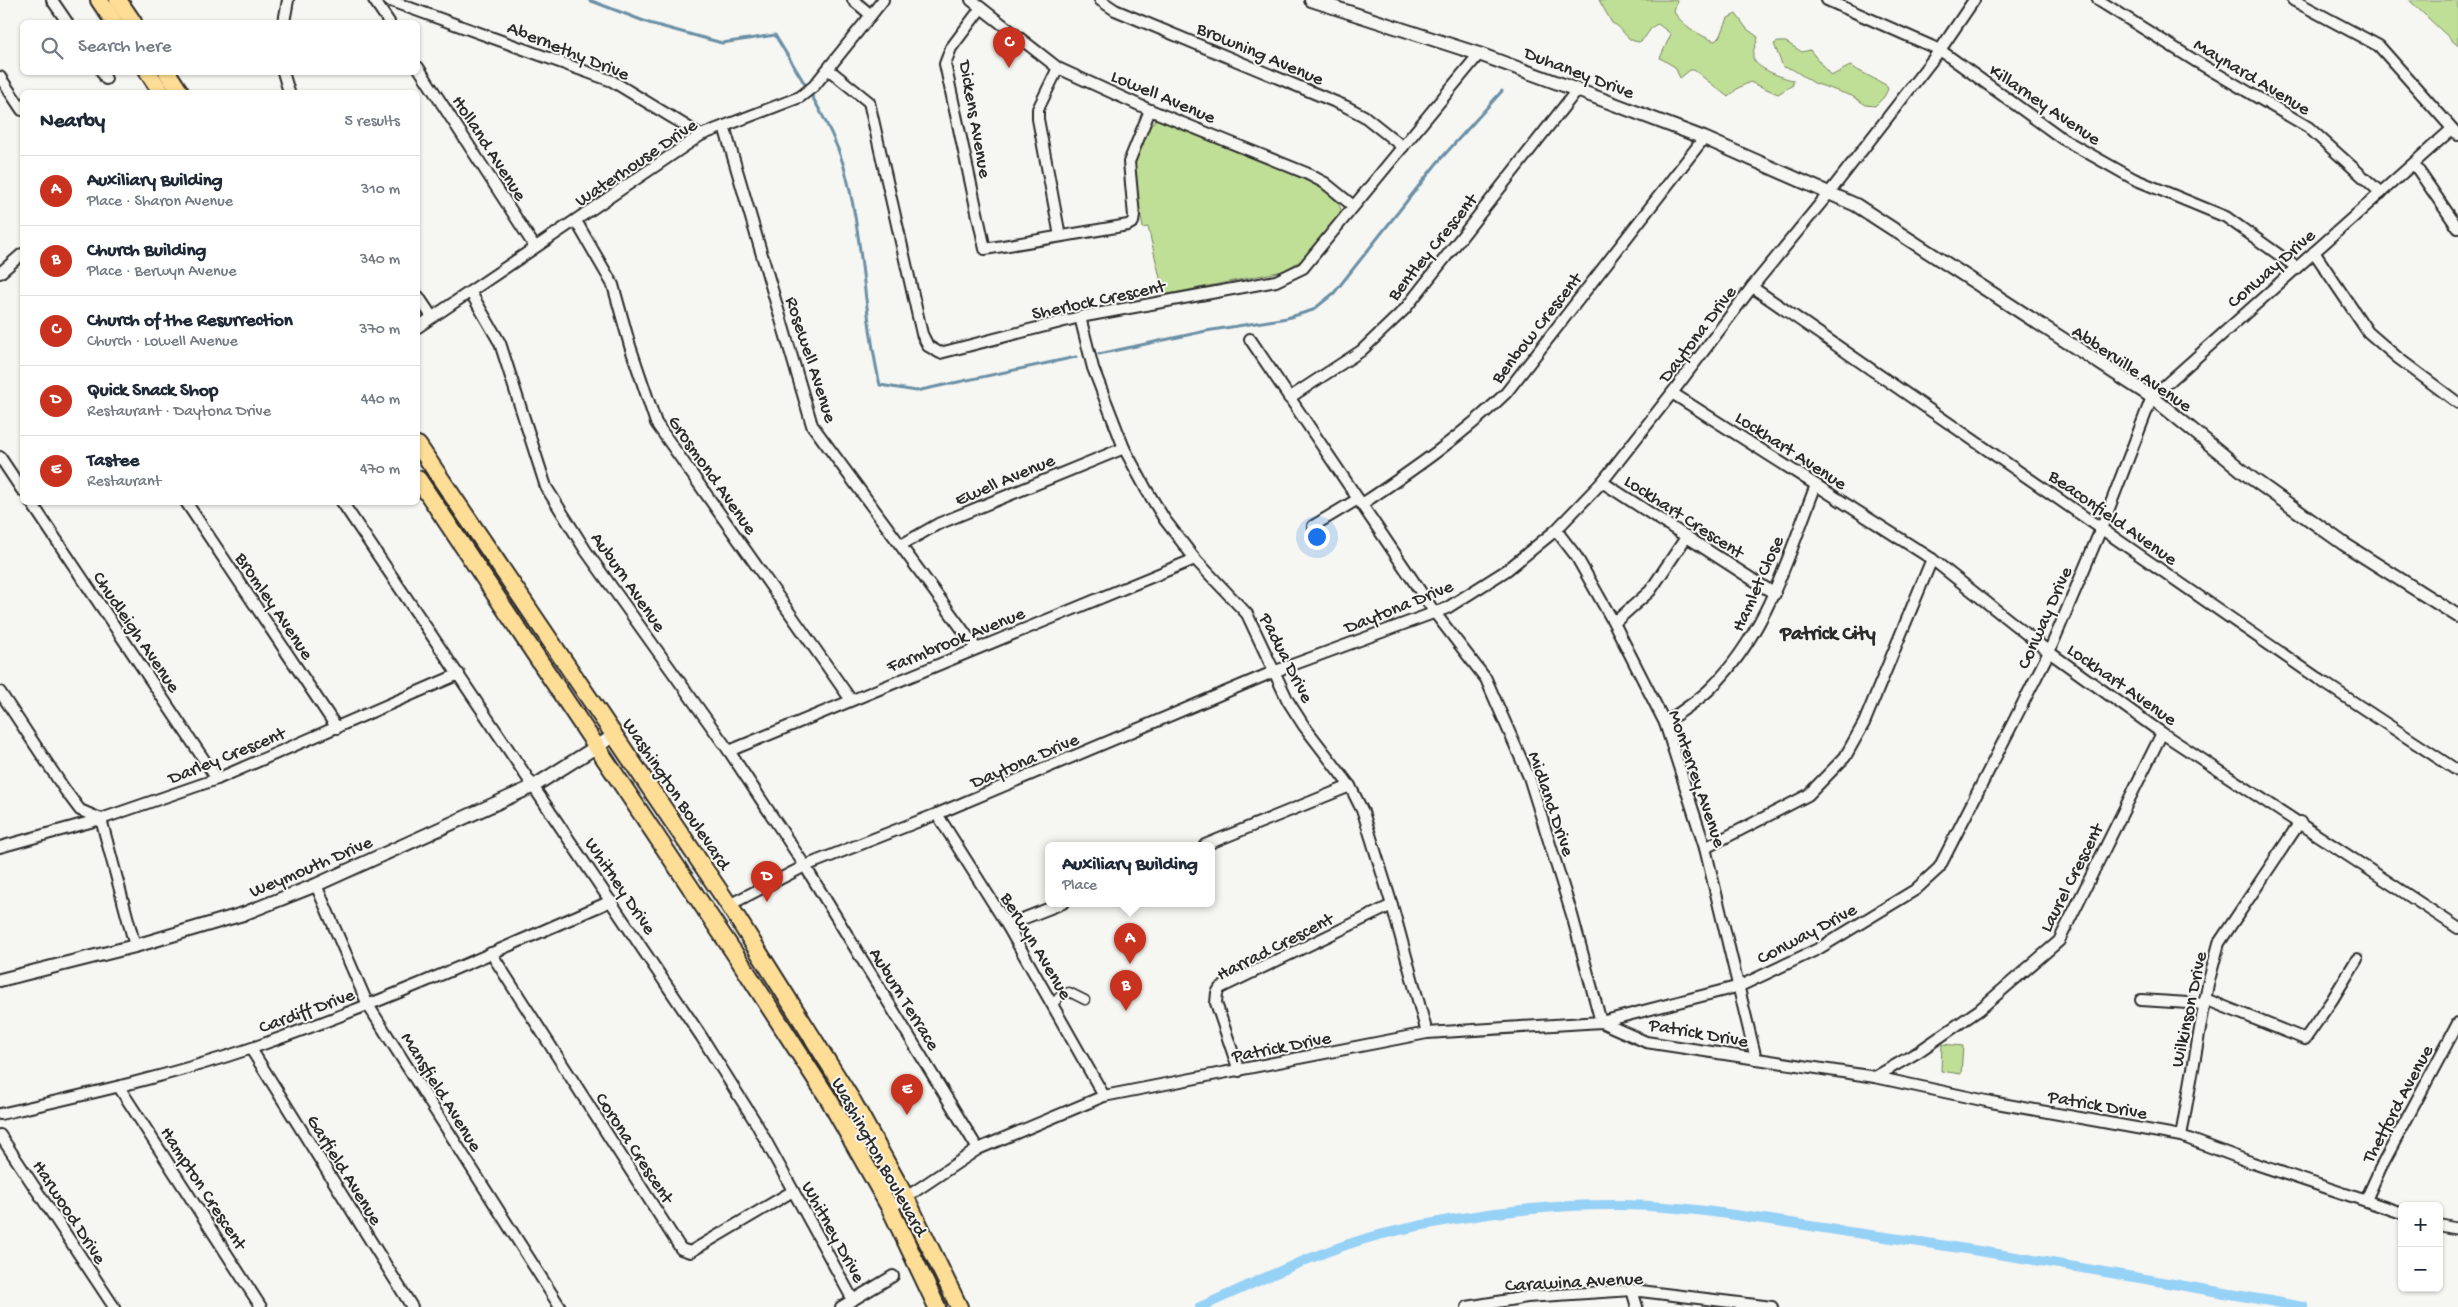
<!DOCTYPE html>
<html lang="en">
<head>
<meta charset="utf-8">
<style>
	:root { --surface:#fff; --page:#f2f2f3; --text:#1f2937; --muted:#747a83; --line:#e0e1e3; --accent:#c8321e }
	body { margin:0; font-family:"Gochi Hand",sans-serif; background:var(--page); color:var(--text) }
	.controls { position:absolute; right:15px; bottom:15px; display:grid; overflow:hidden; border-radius:8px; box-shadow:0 1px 4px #0004 }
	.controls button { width:45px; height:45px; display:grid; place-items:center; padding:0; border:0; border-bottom:1px solid var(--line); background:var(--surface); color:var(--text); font:25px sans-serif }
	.you { position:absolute; left:1316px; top:536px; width:18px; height:18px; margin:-12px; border:4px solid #fff; border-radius:50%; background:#1a73e8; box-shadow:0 0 0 8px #1a73e833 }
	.badge { display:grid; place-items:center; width:32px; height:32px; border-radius:50%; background:var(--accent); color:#fff; font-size:16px; font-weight:700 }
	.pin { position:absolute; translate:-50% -41px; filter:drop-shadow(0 1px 2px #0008) }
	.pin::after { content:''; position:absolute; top:26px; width:18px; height:15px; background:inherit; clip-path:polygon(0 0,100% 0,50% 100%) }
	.popup { position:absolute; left:1045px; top:842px; width:170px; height:65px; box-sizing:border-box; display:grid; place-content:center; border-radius:8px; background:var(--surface); filter:drop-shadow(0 1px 4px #0005); font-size:16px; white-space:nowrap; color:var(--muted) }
	.popup b { font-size:19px; color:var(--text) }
	.popup::after { content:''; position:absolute; left:50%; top:100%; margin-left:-10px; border:10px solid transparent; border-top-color:var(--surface) }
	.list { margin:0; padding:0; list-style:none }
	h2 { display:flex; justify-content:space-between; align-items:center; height:65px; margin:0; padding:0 20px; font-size:21px }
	h2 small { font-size:16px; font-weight:400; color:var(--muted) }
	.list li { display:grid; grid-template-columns:32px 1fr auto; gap:15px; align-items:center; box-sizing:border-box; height:70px; padding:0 20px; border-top:1px solid var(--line) }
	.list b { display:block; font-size:19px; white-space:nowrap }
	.list p { margin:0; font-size:16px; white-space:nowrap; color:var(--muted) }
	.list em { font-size:16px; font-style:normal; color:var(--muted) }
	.icon { flex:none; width:28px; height:28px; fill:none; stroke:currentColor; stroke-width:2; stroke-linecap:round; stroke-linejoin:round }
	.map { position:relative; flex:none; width:2458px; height:1307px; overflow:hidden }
	.search { position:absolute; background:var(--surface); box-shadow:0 1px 4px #0004; left:20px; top:20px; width:400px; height:55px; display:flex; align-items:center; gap:12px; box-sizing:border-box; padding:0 18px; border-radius:8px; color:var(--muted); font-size:19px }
	.panel { position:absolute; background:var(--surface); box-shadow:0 1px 4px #0004; left:20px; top:90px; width:400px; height:415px; border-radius:8px }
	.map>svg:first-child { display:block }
</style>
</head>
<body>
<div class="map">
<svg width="2458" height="1307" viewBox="0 0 2458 1307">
	<rect width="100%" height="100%" fill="#f6f6f2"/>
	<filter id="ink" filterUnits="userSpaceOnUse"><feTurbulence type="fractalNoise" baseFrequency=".02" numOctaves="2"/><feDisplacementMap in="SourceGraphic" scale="10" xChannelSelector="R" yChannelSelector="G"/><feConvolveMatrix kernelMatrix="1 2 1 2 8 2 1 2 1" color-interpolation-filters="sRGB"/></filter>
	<g filter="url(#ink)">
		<g fill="#bfde96" stroke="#758460">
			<path d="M1599,0h78l-3,12c8,13 26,24 41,29l6,-6 7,-17 8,-4 11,15 11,8c-1,7 -6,13 -5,20 1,11 30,21 40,23v5l-15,9 -28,-12 -12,6 -10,9 -34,-27h-4l-10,8 -5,-11 -15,-9 11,-24 -13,-10c-10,3 -10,14 -19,18 -15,-1 -15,-15 -27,-19z"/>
			<polygon points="2409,0 2458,0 2458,46"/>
			<polygon points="1778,42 1786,42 1802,52 1810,50 1831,76 1850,66 1886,85 1888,89 1884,97 1875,106 1866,105 1852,96 1814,83 1792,69 1783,67 1774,44"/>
			<path d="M1157,119l12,2 154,67 16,16 2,6 -3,8 -36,42 -19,11 -119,24 -16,-68 -5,1 -10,-54c0,-16 11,-45 24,-55z"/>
			<polygon points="1942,1044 1963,1046 1961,1074 1941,1071"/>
		</g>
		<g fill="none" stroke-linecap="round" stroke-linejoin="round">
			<g stroke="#6b8fa5" stroke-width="3">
				<path d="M589,0l60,23 73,20 53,-8c25,42 61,94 72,143 17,68 17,139 33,207l36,6 160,-34"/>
				<polyline points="1099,354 1206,331 1287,318 1313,310 1334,293 1437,163 1502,91"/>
			</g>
			<path stroke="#96d1f6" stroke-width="10" d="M1200,1307c58,-25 117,-56 179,-72 91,-23 203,-36 298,-27 60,6 120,16 179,25 150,20 299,48 448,74"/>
			<g stroke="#2b2b2b" stroke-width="11">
				<polyline id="pedestrian" points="1053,1004 1062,994 1069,992 1085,1000"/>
			</g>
			<g stroke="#2b2b2b" stroke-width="14">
				<g id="minor">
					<polyline points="52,0 67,22"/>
					<polyline points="374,0 389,22"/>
					<polyline points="388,0 612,81 701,135"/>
					<polyline points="853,0 871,15"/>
					<polyline points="971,0 1058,68 1150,110 1306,173 1325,183 1352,205"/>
					<polyline points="1100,0 1115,10 1345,106 1364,116 1403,147"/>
					<polyline points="1827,0 1940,50 2063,139 2134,179 2226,217 2296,267"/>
					<polyline points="2098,0 2197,62 2308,127 2381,193"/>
					<polyline points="2293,0 2379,46 2458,135"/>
					<polyline points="981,8 951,48 945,64 985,249 1128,225 1133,222 1134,216 1129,162 1150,110"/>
					<polyline points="284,22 288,0"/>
					<polyline points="418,67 535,247"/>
					<polyline points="1058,68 1038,109 1038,119 1060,236"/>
					<polyline points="828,69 869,102 922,334 928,346 940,353 1080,317 1276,281 1303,268 1479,54"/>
					<polyline points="102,72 106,79"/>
					<polyline points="283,72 289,92"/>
					<polyline points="0,77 22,110"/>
					<polyline points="724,126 812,425 976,648"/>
					<polyline points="2414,164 2458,228"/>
					<polyline points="576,221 613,285 630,346 656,423 851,700"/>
					<polyline points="2314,252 2368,332 2398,358 2458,403"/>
					<polyline points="0,273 22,254"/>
					<polyline points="1752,287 2323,682 2458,771"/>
					<polyline points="471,293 500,343 546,487 586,551 729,751 805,866 978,1149"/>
					<polyline points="418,296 432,317"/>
					<polyline points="1080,317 1093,368 1124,448 1146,489 1165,520 1195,559 1247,614 1288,701 1304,726 1350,786 1363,812 1392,905 1427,1033"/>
					<polyline points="418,327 701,135 800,97 814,86 883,0"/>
					<polyline points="1250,339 1435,613 1486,679 1529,777 1572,915 1601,1022"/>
					<polyline points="1672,393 1932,559 2049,652 2162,733 2458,928"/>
					<polyline points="1289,398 1361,351 1405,309 1577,90"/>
					<polyline points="0,457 22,490"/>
					<polyline points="1602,482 1775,594"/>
					<polyline points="31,502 217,779"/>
					<polyline points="186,502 337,728"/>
					<polyline points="342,502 701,1036 756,1123 853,1300"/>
					<path d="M1362,504c51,-34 100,-68 144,-111l198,-255"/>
					<polyline points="1313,526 1358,499"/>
					<polyline points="1556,530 1576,556 1614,623 1665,723 1705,848 1756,1059"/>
					<polyline points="901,545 938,524 1124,448"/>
					<polyline points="1614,623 1650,591 1687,536"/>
					<polyline points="0,692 65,790 80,810 101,819 135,946"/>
					<path d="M1665,723c15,-11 33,-22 46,-35 56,-55 77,-132 105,-203"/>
					<polyline points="729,751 1195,559"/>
					<polyline points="937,814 1007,925 1104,1096"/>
					<polyline points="1205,845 1350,786"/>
					<polyline points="0,847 101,819 217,779 459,674"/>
					<polyline points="1705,848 1808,795 1845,757 1864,723 1932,559"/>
					<polyline points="316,885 368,1005 560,1307"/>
					<polyline points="729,905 805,866 937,814 1273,672 1447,608 1507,570 1556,530 1602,482 1672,393 1752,287 1829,193 1940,50 1974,0"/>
					<polyline points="1007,925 1063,903"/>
					<polyline points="491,953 681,1249 690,1252 793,1191"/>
					<polyline points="2205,999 2305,1039 2332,1000 2357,959"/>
					<polyline points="2141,1000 2204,1004"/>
					<polyline points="1601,1022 1740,986 1818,949 1915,890 1939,868 2049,652 2101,529 2152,397 2452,129"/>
					<polyline points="251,1049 412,1307"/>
					<polyline points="1239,1071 1216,1003 1217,993 1220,988 1392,905"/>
					<polyline points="1875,1077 1918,1052 1979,1010 2059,941 2162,733"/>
					<polyline points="119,1087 261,1307"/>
					<path d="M0,1114c84,-19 170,-38 252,-66 122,-42 241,-95 359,-147"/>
					<polyline points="0,1135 114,1307"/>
					<polyline points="2181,1136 2208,984 2219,943 2300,822"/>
					<polyline points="2366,1200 2380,1169 2458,1023"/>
					<polyline points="890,1208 978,1149 1104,1096 1427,1033 1601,1022 1646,1042 1875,1077 1991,1102 2181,1136 2253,1163 2402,1213"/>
					<polyline points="2439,1225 2458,1229"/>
					<polyline points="1632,1290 1637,1307"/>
					<polyline points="841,1307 893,1276"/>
					<polyline points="1467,1307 1527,1297 1632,1290 1772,1307"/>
				</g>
			</g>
			<g stroke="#2b2b2b" stroke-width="16">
				<g id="tertiary">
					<polyline points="1311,0 1479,54 1577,90 1704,138 1856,205 2152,397 2250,477 2344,544 2458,616"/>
					<polyline points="0,980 135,946 243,914 316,885 534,786 615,735"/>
				</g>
			</g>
			<g stroke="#2b2b2b" stroke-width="20">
				<g id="trunk">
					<polyline points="99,0 114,22"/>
					<polyline points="118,0 133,22"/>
					<polyline points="148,72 161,92"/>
					<polyline points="167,72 180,92"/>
					<polyline points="418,445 729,905 853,1102 906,1198 959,1307"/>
					<polyline points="418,479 739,960 828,1098 890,1208 937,1307"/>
				</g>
			</g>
			<use href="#pedestrian" stroke="#f6f6f2" stroke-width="8"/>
			<use href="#minor" stroke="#f6f6f2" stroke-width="10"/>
			<use href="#tertiary" stroke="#f6f6f2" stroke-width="12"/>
			<use href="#trunk" stroke="#fedd96" stroke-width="16"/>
		</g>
	</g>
	<g text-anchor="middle" stroke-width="4" stroke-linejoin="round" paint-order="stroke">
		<g font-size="19" fill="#2b2b2b" stroke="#f6f6f2">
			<text transform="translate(569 49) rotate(22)" y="7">Abernethy Drive</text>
			<text transform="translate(1261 52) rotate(23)" y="7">Browning Avenue</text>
			<text transform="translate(1580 71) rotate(21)" y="7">Duhaney Drive</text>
			<text transform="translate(2253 75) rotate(31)" y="7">Maynard Avenue</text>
			<text transform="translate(1164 95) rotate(23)" y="7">Lowell Avenue</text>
			<text transform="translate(2046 103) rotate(34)" y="7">Killarney Avenue</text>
			<text transform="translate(977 119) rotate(80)" y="7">Dickens Avenue</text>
			<text transform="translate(491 147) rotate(57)" y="7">Holland Avenue</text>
			<text transform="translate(635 161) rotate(-34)" y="7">Waterhouse Drive</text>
			<text transform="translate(1431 246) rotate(-51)" y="7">Bentley Crescent</text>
			<text transform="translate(2270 267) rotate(-41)" y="7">Conway Drive</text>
			<text transform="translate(1098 298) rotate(-12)" y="7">Sherlock Crescent</text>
			<text transform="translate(1535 327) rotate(-52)" y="7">Benbow Crescent</text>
			<text transform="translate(1696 333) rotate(-53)" y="7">Daytona Drive</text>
			<text transform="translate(813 359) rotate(72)" y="7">Rosewell Avenue</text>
			<text transform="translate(2133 367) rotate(34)" y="7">Abberville Avenue</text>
			<text transform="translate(1792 449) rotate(33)" y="7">Lockhart Avenue</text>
			<text transform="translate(714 474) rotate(55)" y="7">Grosmond Avenue</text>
			<text transform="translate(1004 478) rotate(-23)" y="7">Ewell Avenue</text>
			<text transform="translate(1685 515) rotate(33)" y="7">Lockhart Crescent</text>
			<text transform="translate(2114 516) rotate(35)" y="7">Beaconfield Avenue</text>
			<text transform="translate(630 581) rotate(55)" y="7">Auburn Avenue</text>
			<text transform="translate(1756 583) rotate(-66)" y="7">Hamlet Close</text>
			<text transform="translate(276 605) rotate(56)" y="7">Bromley Avenue</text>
			<text transform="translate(1398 605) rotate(-22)" y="7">Daytona Drive</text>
			<text transform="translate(2043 617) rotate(-66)" y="7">Conway Drive</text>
			<text transform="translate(138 631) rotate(56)" y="7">Chudleigh Avenue</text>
			<text transform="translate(955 638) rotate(-22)" y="7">Farmbrook Avenue</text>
			<text transform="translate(1288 657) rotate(63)" y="7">Padua Drive</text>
			<text transform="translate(2123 683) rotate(35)" y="7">Lockhart Avenue</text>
			<text transform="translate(226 754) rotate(-22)" y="7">Darley Crescent</text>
			<text transform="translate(1024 759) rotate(-23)" y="7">Daytona Drive</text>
			<text transform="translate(1699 778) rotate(71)" y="7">Monterrey Avenue</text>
			<text transform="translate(678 793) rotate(56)" y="7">Washington Boulevard</text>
			<text transform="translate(1553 803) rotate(71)" y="7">Midland Drive</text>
			<text transform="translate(310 865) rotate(-23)" y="7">Weymouth Drive</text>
			<text transform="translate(2070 877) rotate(-63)" y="7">Laurel Crescent</text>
			<text transform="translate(622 885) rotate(56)" y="7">Whitney Drive</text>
			<text transform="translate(1806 932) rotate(-28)" y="7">Conway Drive</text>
			<text transform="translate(1038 945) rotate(59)" y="7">Berwyn Avenue</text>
			<text transform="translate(1274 945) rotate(-27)" y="7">Harrad Crescent</text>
			<text transform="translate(906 998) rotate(58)" y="7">Auburn Terrace</text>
			<text transform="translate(306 1009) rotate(-20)" y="7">Cardiff Drive</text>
			<text transform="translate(2187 1009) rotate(-78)" y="7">Wilkinson Drive</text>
			<text transform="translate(1699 1031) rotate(10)" y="7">Patrick Drive</text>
			<text transform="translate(1281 1045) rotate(-11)" y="7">Patrick Drive</text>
			<text transform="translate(443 1091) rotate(58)" y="7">Mansfield Avenue</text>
			<text transform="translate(2098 1103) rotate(10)" y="7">Patrick Drive</text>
			<text transform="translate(2396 1103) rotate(-62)" y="7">Thetford Avenue</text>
			<text transform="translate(636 1147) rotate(57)" y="7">Corona Crescent</text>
			<text transform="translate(881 1156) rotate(61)" y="7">Washington Boulevard</text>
			<text transform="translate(346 1169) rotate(58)" y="7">Garfield Avenue</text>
			<text transform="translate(205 1187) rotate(57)" y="7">Hampton Crescent</text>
			<text transform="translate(71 1211) rotate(57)" y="7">Harwood Drive</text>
			<text transform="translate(835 1231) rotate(61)" y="7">Whitney Drive</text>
			<text transform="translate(1574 1280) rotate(-3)" y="7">Carawina Avenue</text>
		</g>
		<g font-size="20" font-weight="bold" fill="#2b2b2b" stroke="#f6f6f2">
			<text x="1828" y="639">Patrick City</text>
		</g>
	</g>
</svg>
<div class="controls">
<button>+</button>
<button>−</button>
</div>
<div class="you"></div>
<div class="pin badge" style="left:1130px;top:964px">A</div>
<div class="popup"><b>Auxiliary Building</b>Place</div>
<div class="pin badge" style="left:1126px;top:1011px">B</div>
<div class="pin badge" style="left:1009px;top:68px">C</div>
<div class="pin badge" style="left:767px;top:902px">D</div>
<div class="pin badge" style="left:907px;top:1115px">E</div>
<div class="search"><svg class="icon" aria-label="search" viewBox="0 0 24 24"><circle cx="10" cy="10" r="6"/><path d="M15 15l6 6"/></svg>Search here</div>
<section class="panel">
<h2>Nearby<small>5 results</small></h2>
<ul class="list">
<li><span class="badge">A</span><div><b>Auxiliary Building</b><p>Place · Sharon Avenue</p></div><em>310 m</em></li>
<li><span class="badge">B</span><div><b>Church Building</b><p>Place · Berwyn Avenue</p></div><em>340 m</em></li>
<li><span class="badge">C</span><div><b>Church of the Resurrection</b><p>Church · Lowell Avenue</p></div><em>370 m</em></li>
<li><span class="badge">D</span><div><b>Quick Snack Shop</b><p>Restaurant · Daytona Drive</p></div><em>440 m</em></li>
<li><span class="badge">E</span><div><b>Tastee</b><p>Restaurant</p></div><em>470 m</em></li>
</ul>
</section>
</div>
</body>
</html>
